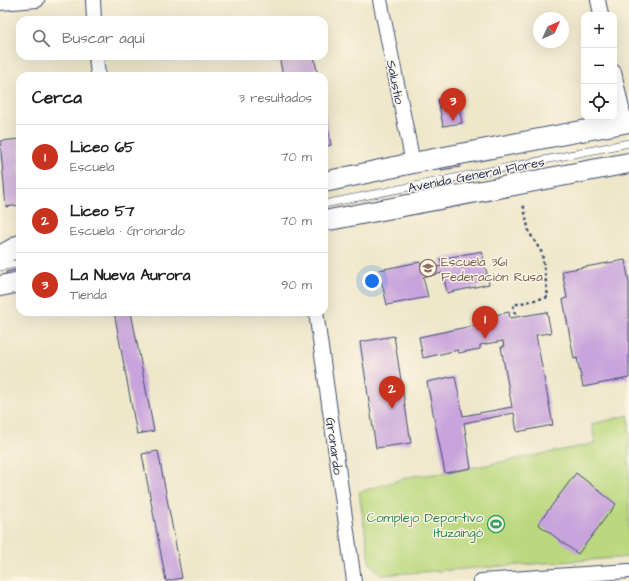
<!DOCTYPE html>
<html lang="es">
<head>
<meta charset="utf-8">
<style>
	:root { --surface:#fff; --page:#f6f6f6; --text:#222; --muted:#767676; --line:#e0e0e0; --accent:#c8321e }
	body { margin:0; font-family:"Architects Daughter",sans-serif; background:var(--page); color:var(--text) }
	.controls { position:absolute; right:12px; top:12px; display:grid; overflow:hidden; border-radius:8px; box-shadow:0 4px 16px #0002 }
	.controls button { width:36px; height:36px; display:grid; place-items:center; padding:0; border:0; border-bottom:1px solid var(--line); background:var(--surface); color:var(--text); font:20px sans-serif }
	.compass { position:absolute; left:533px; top:12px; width:36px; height:36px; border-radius:50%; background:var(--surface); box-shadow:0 4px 16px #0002; rotate:45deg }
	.you { position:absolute; left:372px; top:281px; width:14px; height:14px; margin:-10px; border:3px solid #fff; border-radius:50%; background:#1a73e8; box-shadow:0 0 0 6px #1a73e833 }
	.badge { display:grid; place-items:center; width:26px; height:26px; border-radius:50%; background:var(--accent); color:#fff; font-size:13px; font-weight:700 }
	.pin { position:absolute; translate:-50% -33px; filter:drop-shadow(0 1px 2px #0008) }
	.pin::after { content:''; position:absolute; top:21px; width:14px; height:12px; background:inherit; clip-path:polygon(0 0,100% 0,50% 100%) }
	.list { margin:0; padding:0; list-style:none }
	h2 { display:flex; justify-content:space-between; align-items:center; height:52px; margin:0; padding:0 16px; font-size:17px }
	h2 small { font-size:13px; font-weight:400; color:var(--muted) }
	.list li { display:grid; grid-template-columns:26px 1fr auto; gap:12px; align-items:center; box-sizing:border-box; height:64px; padding:0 16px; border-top:1px solid var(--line) }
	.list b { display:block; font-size:15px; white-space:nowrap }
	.list p { margin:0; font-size:13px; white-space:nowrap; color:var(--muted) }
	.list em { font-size:13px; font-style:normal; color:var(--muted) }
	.icon { flex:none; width:22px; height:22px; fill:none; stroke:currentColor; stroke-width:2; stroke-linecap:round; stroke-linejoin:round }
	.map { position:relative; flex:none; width:629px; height:581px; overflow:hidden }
	.search { position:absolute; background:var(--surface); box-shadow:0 4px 16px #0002; left:16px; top:16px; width:312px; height:44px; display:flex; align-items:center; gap:10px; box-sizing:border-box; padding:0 14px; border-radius:12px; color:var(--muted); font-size:15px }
	.panel { position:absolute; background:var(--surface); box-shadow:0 4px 16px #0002; left:16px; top:72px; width:312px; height:244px; border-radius:12px }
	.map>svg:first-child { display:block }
</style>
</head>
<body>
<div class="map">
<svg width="629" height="581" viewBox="0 0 629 581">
	<rect width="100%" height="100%" fill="#fcf5e5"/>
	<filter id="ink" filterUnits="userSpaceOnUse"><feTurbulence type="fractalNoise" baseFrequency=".025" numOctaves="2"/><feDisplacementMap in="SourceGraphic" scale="8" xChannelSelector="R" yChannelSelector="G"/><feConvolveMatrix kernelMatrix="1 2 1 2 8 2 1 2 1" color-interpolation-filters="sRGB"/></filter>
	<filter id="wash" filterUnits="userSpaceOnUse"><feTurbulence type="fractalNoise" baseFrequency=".012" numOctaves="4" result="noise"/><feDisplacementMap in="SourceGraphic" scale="16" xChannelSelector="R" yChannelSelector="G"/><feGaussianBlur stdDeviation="0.9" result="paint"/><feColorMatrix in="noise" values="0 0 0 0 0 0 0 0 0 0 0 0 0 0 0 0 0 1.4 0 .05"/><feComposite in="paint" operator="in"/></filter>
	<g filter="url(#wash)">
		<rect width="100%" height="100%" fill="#eee7ca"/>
		<polygon fill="#bbd87e" stroke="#6b846e" points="629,415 629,557 381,575 370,563 359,492 413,476 445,473 568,449 595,443 592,424"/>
		<g id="blocks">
			<g fill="#c9a4dc">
				<polygon points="279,56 314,56 318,76 283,76"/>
				<polygon points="457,96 462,123 443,126 438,99"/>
				<polygon points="325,114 331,145 324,147 324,115"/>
				<polygon points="20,139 20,205 6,207 0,141"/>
				<polygon points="459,162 460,167 441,170 440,166"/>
				<polygon points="482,251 489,284 447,293 443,273 423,277 428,297 387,305 379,270 420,262 422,270 442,266 440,259"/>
				<polygon points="625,260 629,282 629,378 583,387 577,358 574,359 563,299 567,298 562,271"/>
				<polygon points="20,269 20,273 7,275 6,272"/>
				<polygon points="114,312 131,312 154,431 137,434"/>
				<polygon points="509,312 510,318 547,312 551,333 536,335 553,425 517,432 514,413 464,423 471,468 445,473 427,382 455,376 463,416 512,407 501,347 504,347 503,341 480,345 480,349 458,353 458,350 423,358 419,337 496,321 495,315"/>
				<polygon points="394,336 411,443 376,448 360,342"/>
				<polygon points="158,451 182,578 167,581 166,581 142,454"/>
				<polygon points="576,473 616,504 578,554 538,524"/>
			</g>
		</g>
	</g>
	<g filter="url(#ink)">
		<use href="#blocks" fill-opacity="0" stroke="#3b4b6e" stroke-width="1"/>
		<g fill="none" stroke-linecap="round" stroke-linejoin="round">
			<g stroke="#3b4b6e" stroke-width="8">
				<g id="lane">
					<polyline points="324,204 629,143"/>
					<polyline points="0,267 20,263"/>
				</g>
			</g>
			<g stroke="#3b4b6e" stroke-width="16">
				<g id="street">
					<polyline points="93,0 94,20"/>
					<polyline points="380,0 413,163"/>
					<polyline points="598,0 601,15"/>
					<polyline points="0,3 37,0"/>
					<polyline points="96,56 98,76"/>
					<polyline points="614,72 625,123"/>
					<polyline points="316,312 354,581"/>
					<polyline points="481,581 629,571"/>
				</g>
			</g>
			<g stroke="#3b4b6e" stroke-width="22">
				<g id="secondary">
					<polyline points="324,182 413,163 629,122"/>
					<polyline points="324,221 629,163"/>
					<polyline points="0,256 20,245"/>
					<polyline points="0,286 20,282"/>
				</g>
			</g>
			<polyline stroke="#3b4b6e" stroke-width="2.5" stroke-dasharray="3 3" stroke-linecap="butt" points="515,314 513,305 548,297 542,253 529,232 523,203"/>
			<use href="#lane" stroke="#fff" stroke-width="7"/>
			<use href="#street" stroke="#fff" stroke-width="14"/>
			<use href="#secondary" stroke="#fff" stroke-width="20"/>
		</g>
	</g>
	<defs>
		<g id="school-ring" transform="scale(0.9)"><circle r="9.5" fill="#fcf5e5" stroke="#8d6e63" stroke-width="1.5"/><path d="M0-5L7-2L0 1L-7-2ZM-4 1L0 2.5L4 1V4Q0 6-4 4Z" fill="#8d6e63"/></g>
		<g id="stadium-ring" transform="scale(0.9)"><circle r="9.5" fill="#fcf5e5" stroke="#2e9e5b" stroke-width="1.5"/><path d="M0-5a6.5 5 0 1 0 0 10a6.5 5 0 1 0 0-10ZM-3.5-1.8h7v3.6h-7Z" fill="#2e9e5b"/></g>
	</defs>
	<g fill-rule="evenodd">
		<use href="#school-ring" x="428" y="268"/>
		<use href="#stadium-ring" x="496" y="524"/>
	</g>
	<g text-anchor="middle" stroke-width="3" stroke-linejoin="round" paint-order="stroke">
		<g font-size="13" fill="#1b2f5e" stroke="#fcf5e5">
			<text transform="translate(396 82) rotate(78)" y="5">Salustio</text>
			<text transform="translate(476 174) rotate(-11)" y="5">Avenida General Flores</text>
			<text transform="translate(335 446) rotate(82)" y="5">Gronardo</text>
		</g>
		<g font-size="13" fill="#785e54" stroke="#fcf5e5" text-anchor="start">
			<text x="441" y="266">Escuela 361<tspan x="441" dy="15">Federación Rusa</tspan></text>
		</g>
		<g font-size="13" fill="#27864d" stroke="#fcf5e5" text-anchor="end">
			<text x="483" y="522">Complejo Deportivo<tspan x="483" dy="15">Ituzaingó</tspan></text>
		</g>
	</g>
</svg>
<div class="controls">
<button>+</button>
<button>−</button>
<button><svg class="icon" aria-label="locate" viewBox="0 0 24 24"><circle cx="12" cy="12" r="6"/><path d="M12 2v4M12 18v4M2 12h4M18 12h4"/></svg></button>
</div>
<svg class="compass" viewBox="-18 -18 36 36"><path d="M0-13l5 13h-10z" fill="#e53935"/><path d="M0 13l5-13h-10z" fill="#767676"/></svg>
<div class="you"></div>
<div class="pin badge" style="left:485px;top:339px">1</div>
<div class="pin badge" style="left:392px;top:409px">2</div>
<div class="pin badge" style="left:453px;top:121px">3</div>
<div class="search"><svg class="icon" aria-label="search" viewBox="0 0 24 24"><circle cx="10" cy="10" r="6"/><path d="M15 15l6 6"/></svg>Buscar aquí</div>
<section class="panel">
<h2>Cerca<small>3 resultados</small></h2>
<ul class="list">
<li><span class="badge">1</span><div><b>Liceo 65</b><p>Escuela</p></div><em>70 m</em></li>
<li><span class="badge">2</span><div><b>Liceo 57</b><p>Escuela · Gronardo</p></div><em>70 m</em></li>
<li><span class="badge">3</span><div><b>La Nueva Aurora</b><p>Tienda</p></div><em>90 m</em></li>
</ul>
</section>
</div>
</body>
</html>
